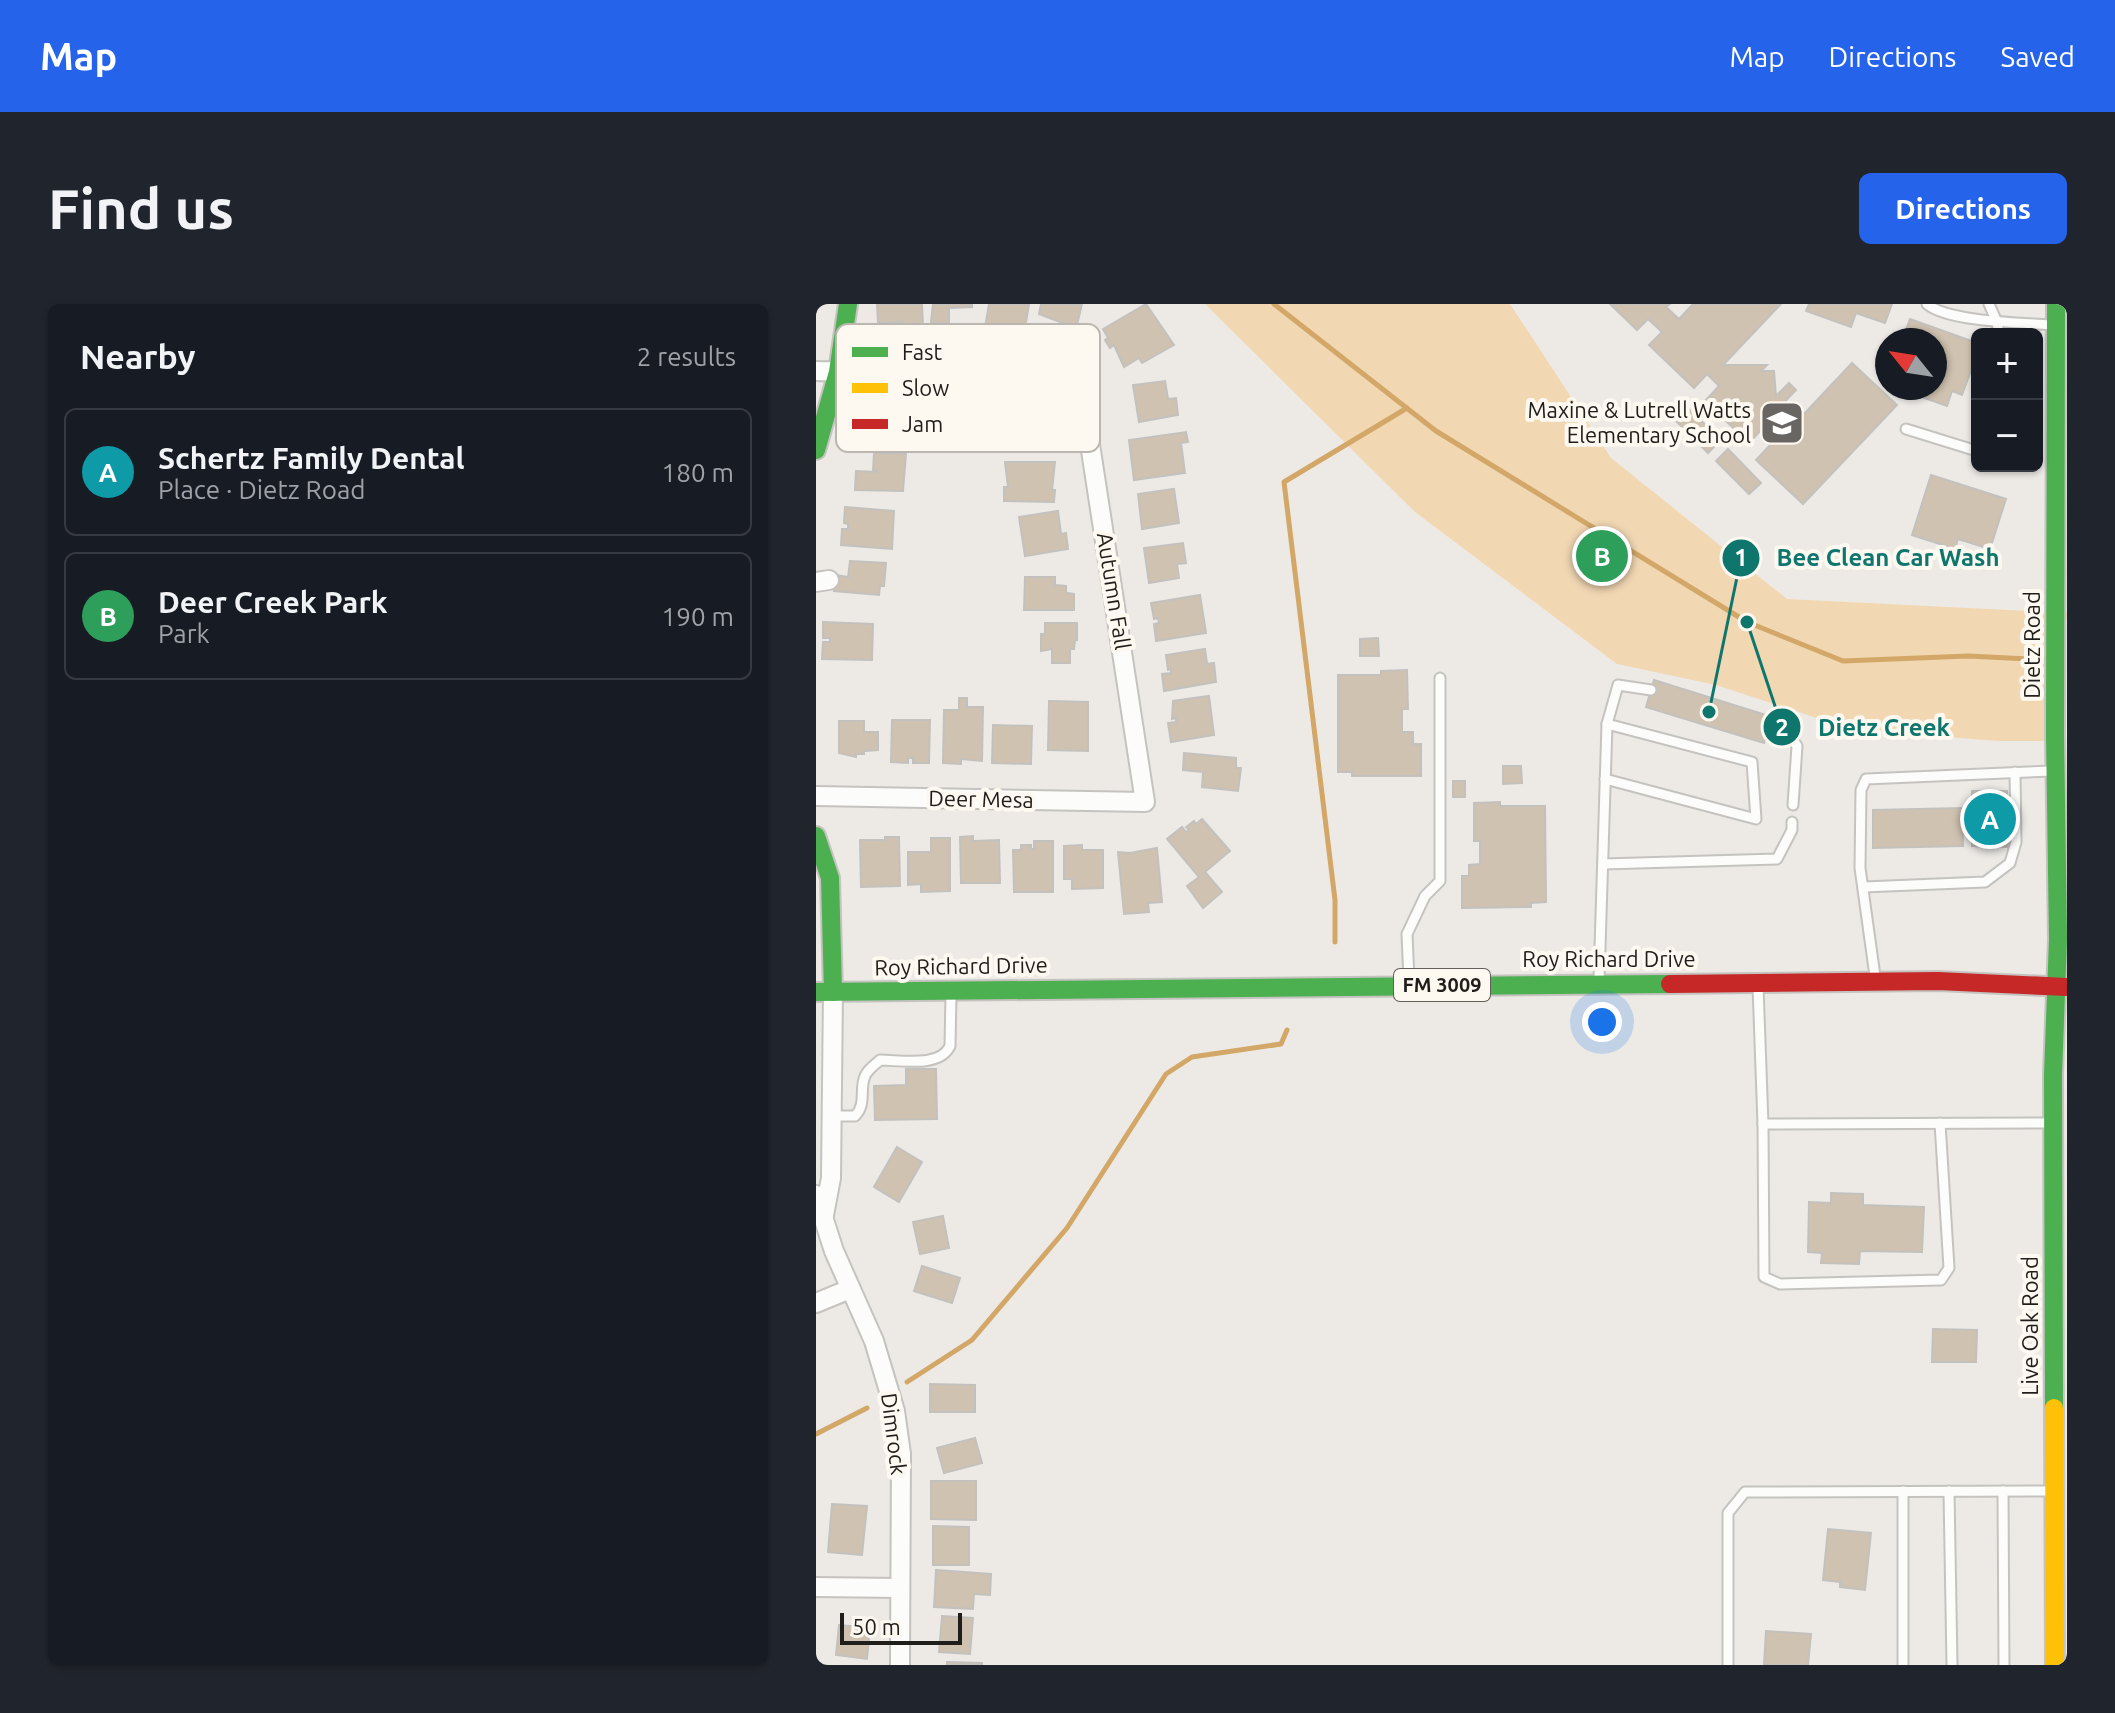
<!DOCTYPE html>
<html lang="en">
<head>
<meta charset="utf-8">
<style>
	:root { --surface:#171b24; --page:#20242c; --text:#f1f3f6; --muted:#9ea1a6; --line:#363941; --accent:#2563eb }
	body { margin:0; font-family:Ubuntu,sans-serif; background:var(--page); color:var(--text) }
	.controls { position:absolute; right:24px; top:24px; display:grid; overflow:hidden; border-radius:12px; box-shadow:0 2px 6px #0004 }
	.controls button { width:72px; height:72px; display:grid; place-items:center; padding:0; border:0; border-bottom:2px solid var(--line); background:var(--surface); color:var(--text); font:40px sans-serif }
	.compass { position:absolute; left:1059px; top:24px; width:72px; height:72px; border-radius:50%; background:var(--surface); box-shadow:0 2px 6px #0004; rotate:300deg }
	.scale { position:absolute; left:24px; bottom:20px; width:122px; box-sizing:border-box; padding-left:8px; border:4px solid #201e1b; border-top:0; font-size:22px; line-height:28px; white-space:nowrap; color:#201e1b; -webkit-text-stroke:6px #fdf8f0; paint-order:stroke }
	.you { position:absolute; left:786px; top:718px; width:28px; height:28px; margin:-20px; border:6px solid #fff; border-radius:50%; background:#1a73e8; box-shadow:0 0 0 12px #1a73e833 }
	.badge { display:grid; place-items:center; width:52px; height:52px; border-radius:50%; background:var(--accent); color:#fff; font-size:26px; font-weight:700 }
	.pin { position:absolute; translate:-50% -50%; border:4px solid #fff; box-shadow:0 2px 8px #0006 }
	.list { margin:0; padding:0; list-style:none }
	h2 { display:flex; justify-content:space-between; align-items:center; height:104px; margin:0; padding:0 32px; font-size:34px }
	h2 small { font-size:26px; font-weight:400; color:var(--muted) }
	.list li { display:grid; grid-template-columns:52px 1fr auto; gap:24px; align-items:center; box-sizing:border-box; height:128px; margin:0 16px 16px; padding:0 16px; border:2px solid var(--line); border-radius:12px }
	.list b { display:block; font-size:30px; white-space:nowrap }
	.list p { margin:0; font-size:26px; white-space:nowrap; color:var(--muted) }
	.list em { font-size:26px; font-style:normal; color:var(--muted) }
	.map { position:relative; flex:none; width:1251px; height:1361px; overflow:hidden; border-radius:12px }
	header { display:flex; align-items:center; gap:48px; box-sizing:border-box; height:112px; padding:0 40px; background:var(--accent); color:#fff }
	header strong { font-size:38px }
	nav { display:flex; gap:44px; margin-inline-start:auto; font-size:28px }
	.intro { display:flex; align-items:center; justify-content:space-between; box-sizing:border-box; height:192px; padding:0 48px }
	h1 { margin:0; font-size:56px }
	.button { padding:20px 36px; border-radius:12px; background:var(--accent); color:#fff; font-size:28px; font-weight:700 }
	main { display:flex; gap:48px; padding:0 48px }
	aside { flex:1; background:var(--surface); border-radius:12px; box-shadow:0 2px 6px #0004 }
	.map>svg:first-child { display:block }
</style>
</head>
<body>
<header>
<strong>Map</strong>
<nav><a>Map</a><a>Directions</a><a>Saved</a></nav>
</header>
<div class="intro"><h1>Find us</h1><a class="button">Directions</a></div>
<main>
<aside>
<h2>Nearby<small>2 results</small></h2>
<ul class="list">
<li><span class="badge" style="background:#0f9aa8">A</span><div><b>Schertz Family Dental</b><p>Place · Dietz Road</p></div><em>180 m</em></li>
<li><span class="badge" style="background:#2e9e5b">B</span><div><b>Deer Creek Park</b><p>Park</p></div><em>190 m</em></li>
</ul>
</aside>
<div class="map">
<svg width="1251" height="1361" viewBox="0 0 1251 1361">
	<rect width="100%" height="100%" fill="#edeae6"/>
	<polygon fill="#f2d7b3" points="389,0 694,0 795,154 971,295 1251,309 1239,437 1183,437 1037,426 900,381 801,360 599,208"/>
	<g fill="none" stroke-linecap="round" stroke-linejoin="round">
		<g stroke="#d2a767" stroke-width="5">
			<polyline points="458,0 620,127 931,318 1027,357 1152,352 1231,356"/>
			<polyline points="519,638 519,596 468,178 591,104"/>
			<polyline points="91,1078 156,1036 251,924 350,770 376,753 465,740 471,726"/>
			<polyline points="0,1130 51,1104"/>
		</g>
	</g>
	<g fill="#d0c2b0" stroke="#c3c1be" stroke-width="2">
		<polygon points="61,0 106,0 107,21 88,23 88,18 62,19"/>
		<polygon points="117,0 156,0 156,3 133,4 133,19 115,18"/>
		<polygon points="173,0 213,0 208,30 169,24"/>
		<polygon points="225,0 266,0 261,21 252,21 223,10"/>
		<polygon points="330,0 358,41 326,59 323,54 308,63 298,41 294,44 289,36 292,34 287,25"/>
		<polygon points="794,0 854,0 850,3 863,15 877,0 965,0 907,61 951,61 945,67 958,67 960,92 973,79 980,86 956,111 972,127 1036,59 1081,101 987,200 940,156 957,138 945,126 933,139 889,97 903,82 891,70 878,84 833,41 846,28 832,15 821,26"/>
		<polygon points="993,0 1076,0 1069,19 1040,9 1035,23 990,7"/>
		<polygon points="1094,15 1161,39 1161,50 1146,91 1136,87 1131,102 1080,84 1119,84 1119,36 1086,36"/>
		<polygon points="349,77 352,95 360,94 362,111 323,118 317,81"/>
		<polygon points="870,102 905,136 892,149 858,115"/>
		<polygon points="370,128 372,138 365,139 369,169 318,176 313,136"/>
		<polygon points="912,145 945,179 933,190 900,157"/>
		<polygon points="58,149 90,150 87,187 39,186 40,167 61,168 61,166 57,166"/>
		<polygon points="189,158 239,158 236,186 239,186 238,198 188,197 188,183 192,183"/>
		<polygon points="1115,171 1190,195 1174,245 1142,235 1139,245 1096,231"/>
		<polygon points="358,185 363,219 326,225 322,190"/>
		<polygon points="29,203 78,207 76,245 25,241 26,225 32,225 32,220 28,219"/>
		<polygon points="242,207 245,230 250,229 252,245 209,252 203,213"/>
		<polygon points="367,239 370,259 361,260 363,274 333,279 328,244"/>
		<polygon points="34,257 70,259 68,282 64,282 63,291 18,287 20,271 32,273"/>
		<polygon points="209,273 239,273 239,281 250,282 250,289 258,290 258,306 208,306"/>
		<polygon points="384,291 390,329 340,337 338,320 343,319 342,314 338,315 335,299"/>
		<polygon points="7,318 57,320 56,356 6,355 7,338 14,338 14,334 7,334"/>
		<polygon points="229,319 261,319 261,336 259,336 258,345 254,345 254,359 236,359 236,345 225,347 225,330 229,330"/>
		<polygon points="562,334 563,352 544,352 544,335"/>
		<polygon points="389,345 391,360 398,359 400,378 348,387 346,370 355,369 355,365 352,366 350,351"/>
		<polygon points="591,366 592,405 586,405 586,428 597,428 597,440 605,440 605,472 536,472 536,468 522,468 522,371 565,371 565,367"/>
		<polygon points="838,376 956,413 948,439 830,403"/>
		<polygon points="393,392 398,431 355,438 352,419 360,418 360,414 356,415 357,397"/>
		<polygon points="143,394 151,394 151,403 167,403 166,457 145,455 145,460 127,459 128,406 143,406"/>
		<polygon points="233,397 272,398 272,447 232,446"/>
		<polygon points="76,416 114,416 113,459 97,459 97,454 92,454 92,459 75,458"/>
		<polygon points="23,417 48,417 48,428 62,428 62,446 48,447 48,450 40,450 40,453 23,449"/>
		<polygon points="177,421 216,422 215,460 176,459"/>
		<polygon points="368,449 420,454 420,464 425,464 422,487 386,483 387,468 367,466"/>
		<polygon points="687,462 705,462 706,479 687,480"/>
		<rect x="637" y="477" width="12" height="16"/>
		<polygon points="1156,487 1191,487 1192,543 1156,542"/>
		<polygon points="684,498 684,502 729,502 730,598 715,599 715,603 646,604 646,572 653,572 653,561 664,560 664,537 658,537 658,499"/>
		<polygon points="1146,504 1147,542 1057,544 1057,506"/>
		<polygon points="386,515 414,547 389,568 406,588 387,604 371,582 383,573 351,535 366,523 370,528 373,526 370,523 378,517 380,520"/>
		<polygon points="157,532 157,537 183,536 184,579 145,579 144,533"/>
		<polygon points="69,533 83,533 84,582 45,583 44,536 69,536"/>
		<polygon points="115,534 134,534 134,587 105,588 105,580 92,581 92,548 115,548"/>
		<polygon points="218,537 237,537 237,588 198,588 197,546 205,546 205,541 215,541 215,545 218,545"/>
		<polygon points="266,541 266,546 287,546 287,584 256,585 256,575 248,575 248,542"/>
		<polygon points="341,544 346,598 332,599 333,608 308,610 302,548 314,549"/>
		<polygon points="90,765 120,765 121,815 59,816 58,782 90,781"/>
		<polygon points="81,843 106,858 83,898 58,883"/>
		<polygon points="1015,889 1047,890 1047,901 1108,903 1106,948 1044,947 1043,960 1005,959 1006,949 992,948 993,898 1015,899"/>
		<polygon points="127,912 133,944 104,950 97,918"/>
		<polygon points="106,962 144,974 136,999 98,987"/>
		<polygon points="1117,1025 1161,1026 1160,1058 1116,1058"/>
		<polygon points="114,1080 159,1081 159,1108 114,1108"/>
		<polygon points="159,1134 166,1159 128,1169 121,1144"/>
		<polygon points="115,1177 160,1177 160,1216 115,1215"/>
		<polygon points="16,1200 51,1202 46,1251 12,1248"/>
		<polygon points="117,1222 153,1223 153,1261 117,1261"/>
		<polygon points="1012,1225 1055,1229 1049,1286 1024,1283 1024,1278 1007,1276"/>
		<polygon points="120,1266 175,1270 174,1291 158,1290 157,1305 118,1303"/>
		<polygon points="126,1312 157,1314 154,1350 123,1348"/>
		<polygon points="23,1321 54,1324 51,1355 20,1351"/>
		<polygon points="950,1327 995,1330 992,1361 948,1361"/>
		<polygon points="131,1358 166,1359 166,1361 131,1361"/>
	</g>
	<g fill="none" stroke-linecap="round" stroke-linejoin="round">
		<g stroke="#c5c3c0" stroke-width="13">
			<g id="lane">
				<path d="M1111,0c21,18 97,19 126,21"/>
				<polyline points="1173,0 1181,18 1183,30"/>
				<polyline points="1090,125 1161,147"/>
				<polyline points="954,421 970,425 981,442 977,501"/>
				<polyline points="789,475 940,515 936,458 791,420"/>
				<polyline points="787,560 961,555 976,526 976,518"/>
				<polyline points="1048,583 1169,578 1194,559 1200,538 1199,468"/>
				<polyline points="1059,672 1044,564 1045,486 1050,475 1236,467"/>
				<polyline points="783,676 791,420 802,381 835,386"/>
				<polyline points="593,677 591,630 609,592 624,577 624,374"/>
				<polyline points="942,682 947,820 1233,819"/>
				<path d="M16,812h23c12,-12 4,-27 10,-40 3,-7 10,-11 15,-16 21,0 60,8 70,-14l1,-52"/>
				<polyline points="947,820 948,973 964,980 1125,976 1133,964 1124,819"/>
				<polyline points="1133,1187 1136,1361"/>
				<polyline points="1187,1187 1188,1361"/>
				<polyline points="912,1361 912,1209 929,1188 1235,1187"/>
				<polyline points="1087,1361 1087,1187"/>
			</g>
		</g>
		<g stroke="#c5c3c0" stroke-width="22">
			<g id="street">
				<path d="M0,67c39,2 78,-10 117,-10 49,1 98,11 147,18l65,423 -329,-6"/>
				<polyline points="0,278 13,276"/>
				<polyline points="0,891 18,947 58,1037 79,1107 85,1150 84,1361"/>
				<polyline points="8,911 15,874 17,688"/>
				<polyline points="0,999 34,985"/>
				<polyline points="0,1283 84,1284"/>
			</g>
		</g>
		<g stroke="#c5c3c0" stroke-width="22">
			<g id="fast">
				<polyline points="0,146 22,68 32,0"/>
				<polyline points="0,532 14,574 17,688"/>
				<polyline points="0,688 854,680"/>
				<polyline points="1238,1104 1237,771 1242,635 1239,430 1240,0"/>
			</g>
		</g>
		<g stroke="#c5c3c0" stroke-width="22">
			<polyline id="slow" points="1238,1104 1239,1361"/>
		</g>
		<g stroke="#c5c3c0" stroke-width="22">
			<polyline id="jam" points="854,680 1122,677 1251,683"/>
		</g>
		<use href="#lane" stroke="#fcfcfb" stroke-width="9"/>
		<use href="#street" stroke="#fcfcfb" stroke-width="18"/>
		<use href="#fast" stroke="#4caf50" stroke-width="18"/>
		<use href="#slow" stroke="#ffc107" stroke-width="18"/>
		<use href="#jam" stroke="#c62828" stroke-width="18"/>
	</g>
	<defs>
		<g id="school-square" transform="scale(2.3)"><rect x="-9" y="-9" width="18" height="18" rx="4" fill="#686562" stroke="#fdf8f0"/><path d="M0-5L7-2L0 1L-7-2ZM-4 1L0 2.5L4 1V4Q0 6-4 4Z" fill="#fff"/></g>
	</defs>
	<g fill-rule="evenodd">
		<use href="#school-square" x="966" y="119"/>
	</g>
	<g text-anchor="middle" stroke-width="8" stroke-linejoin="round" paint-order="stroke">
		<rect fill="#fdf8f0" stroke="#625f5b" stroke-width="2" x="578" y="665" width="96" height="32" rx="6"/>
		<g font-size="20" font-weight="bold" fill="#201e1b">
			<text x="626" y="688">FM 3009</text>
		</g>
		<g font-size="22" fill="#201e1b" stroke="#fdf8f0" text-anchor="end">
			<text x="935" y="114">Maxine &amp; Lutrell Watts<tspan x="935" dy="25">Elementary School</tspan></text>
		</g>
		<g font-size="22" fill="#201e1b" stroke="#fdf8f0">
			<text transform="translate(298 287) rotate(81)" y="8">Autumn Fall</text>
			<text transform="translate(1216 341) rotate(-90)" y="8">Dietz Road</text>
			<text transform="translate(165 495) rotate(1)" y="8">Deer Mesa</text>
			<text x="793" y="663">Roy Richard Drive</text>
			<text transform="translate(145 662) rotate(-1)" y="8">Roy Richard Drive</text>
			<text transform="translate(1214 1022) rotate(-90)" y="8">Live Oak Road</text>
			<text transform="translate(78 1130) rotate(83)" y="8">Dimrock</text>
		</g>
	</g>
	<rect x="20" y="20" width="264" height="128" rx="12" fill="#fdf8f0" stroke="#bbb7b0" stroke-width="2"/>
	<rect x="36" y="43" width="36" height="10" fill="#4caf50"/>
	<rect x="36" y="79" width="36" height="10" fill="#ffc107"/>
	<rect x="36" y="115" width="36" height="10" fill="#c62828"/>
	<g font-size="22" fill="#201e1b">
		<text x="86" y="56">Fast</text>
		<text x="86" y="92">Slow</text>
		<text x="86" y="128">Jam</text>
	</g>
	<path fill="none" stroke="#0f766e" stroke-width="3" d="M893 408L925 254M931 318L966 423"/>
	<g fill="#0f766e" stroke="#fdf8f0" stroke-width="3">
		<circle cx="893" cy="408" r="8"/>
		<circle cx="931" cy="318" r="8"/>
		<circle cx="925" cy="254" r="20"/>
		<circle cx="966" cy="423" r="20"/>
	</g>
	<g font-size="24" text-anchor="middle" font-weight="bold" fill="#fff">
		<text x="925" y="262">1</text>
		<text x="966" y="432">2</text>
	</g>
	<g font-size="24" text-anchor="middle" font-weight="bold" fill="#0f766e" stroke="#fdf8f0" stroke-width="8" stroke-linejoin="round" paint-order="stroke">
		<text x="1072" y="262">Bee Clean Car Wash</text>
		<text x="1068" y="432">Dietz Creek</text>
	</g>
</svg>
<div class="controls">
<button>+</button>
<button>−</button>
</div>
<svg class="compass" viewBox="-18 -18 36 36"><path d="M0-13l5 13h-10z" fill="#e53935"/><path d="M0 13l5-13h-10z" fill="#9ea1a6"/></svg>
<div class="scale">50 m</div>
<div class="you"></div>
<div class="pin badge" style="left:1174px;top:515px;background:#0f9aa8">A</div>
<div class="pin badge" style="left:786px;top:252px;background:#2e9e5b">B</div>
</div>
</main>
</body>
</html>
